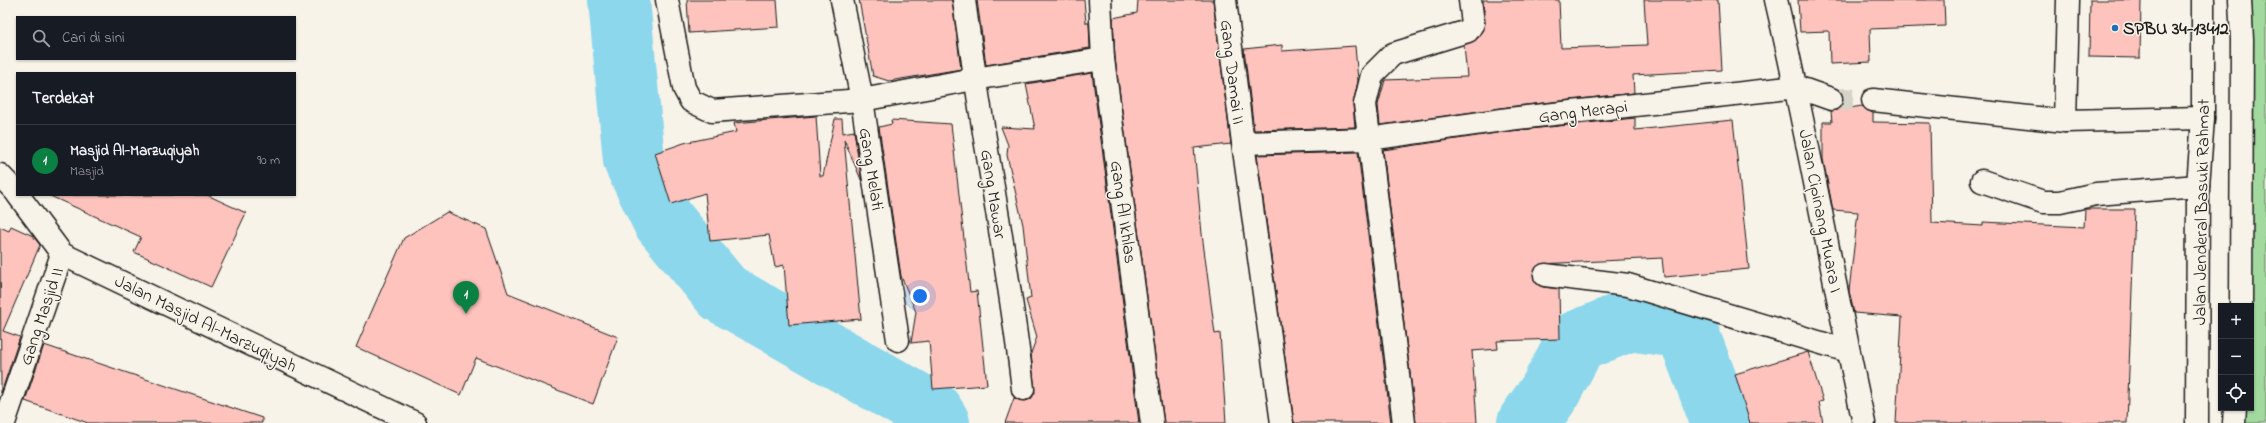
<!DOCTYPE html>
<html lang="id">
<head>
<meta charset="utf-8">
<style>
	:root { --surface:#171b24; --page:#242831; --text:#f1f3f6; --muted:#9ea1a6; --line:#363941; --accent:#0b8043 }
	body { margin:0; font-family:"Indie Flower",sans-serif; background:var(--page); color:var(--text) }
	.controls { position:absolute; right:12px; bottom:12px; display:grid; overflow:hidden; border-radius:0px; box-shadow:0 1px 3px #0004 }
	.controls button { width:36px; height:36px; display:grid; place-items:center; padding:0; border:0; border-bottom:1px solid var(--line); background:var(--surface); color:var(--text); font:20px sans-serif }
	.you { position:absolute; left:920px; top:296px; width:14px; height:14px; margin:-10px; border:3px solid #fff; border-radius:50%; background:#1a73e8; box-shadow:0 0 0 6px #1a73e833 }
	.badge { display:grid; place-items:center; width:26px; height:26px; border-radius:50%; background:var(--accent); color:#fff; font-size:13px; font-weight:700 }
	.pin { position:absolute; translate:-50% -33px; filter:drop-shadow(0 1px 2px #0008) }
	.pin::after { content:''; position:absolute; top:21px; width:14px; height:12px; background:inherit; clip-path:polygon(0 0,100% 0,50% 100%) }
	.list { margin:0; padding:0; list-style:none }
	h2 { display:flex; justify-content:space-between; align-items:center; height:52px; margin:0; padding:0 16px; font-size:17px }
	h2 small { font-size:13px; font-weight:400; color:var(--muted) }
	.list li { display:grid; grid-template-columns:26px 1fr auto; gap:12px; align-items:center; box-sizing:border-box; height:72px; padding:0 16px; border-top:1px solid var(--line) }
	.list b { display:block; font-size:15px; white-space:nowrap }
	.list p { margin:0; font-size:13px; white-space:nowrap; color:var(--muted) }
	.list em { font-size:13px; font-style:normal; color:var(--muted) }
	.icon { flex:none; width:22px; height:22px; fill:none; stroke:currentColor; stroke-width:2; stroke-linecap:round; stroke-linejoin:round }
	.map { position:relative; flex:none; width:2266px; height:423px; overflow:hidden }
	.search { position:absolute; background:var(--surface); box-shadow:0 1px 3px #0004; left:16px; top:16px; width:280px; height:44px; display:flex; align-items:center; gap:10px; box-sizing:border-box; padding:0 14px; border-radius:0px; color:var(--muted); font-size:15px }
	.panel { position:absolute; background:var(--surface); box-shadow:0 1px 3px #0004; left:16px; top:72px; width:280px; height:124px; border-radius:0px }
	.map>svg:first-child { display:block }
</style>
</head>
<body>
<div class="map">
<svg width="2266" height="423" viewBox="0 0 2266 423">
	<rect width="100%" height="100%" fill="#f7f3e8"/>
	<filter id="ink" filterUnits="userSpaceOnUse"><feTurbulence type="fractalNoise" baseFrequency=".025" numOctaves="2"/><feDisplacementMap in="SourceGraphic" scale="8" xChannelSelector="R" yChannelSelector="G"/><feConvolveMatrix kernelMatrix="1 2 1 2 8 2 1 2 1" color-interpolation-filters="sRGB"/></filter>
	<g filter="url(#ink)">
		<polygon fill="#a1d99e" stroke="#5e7a5d" points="2240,0 2266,0 2266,423 2234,423 2235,408 2251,408 2251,306"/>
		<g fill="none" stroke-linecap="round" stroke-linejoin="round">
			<g stroke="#8cd7ec" stroke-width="62">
				<polyline points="619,0 634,160 663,220 723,293 932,412 939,423"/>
				<polyline points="1528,423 1549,393 1576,342 1630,320 1686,328 1722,423"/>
			</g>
		</g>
		<g fill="#ffc3bd" stroke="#1c1c1c">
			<polygon points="687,0 777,0 779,27 689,33"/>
			<polygon points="859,0 952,0 961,69 889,81 873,76"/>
			<polygon points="977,0 1084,0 1086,23 1089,23 1090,48 986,65"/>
			<polygon points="1138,0 1213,0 1231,144 1194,148 1202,234 1215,334 1220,333 1226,423 1164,423 1115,58 1113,18 1137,13"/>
			<polygon points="1483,0 1559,0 1561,48 1647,45 1644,0 1718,0 1722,70 1633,75 1634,93 1507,107 1380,125 1378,105 1385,80 1467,77 1464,45 1478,38 1484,30 1485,21"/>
			<polygon points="1798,0 1944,0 1945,26 1870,29 1871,62 1830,64 1829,31 1800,32"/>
			<polygon points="2090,0 2141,0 2140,58 2089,57"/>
			<polygon points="1282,45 1282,51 1355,46 1358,81 1353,105 1355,127 1254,130 1244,49"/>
			<polygon points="1092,73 1139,423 1005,423 1014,398 1025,401 1031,399 1035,393 1031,353 1037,337 1026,300 1031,298 1023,225 1007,155 1008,145 1001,127 1035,129 1026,84"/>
			<polygon points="1862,106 1866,110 1873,113 1873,122 1930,123 1932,223 1983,226 1983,222 2084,227 2085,209 2135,209 2127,423 1896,423 1902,317 1854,313 1849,291 1858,212 1833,210 1823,159 1823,122 1832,122 1831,111"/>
			<polygon points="816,116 820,176 823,176 835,119 842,119 843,133 854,131 862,182 844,139 861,319 789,325 784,265 775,267 769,235 710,241 705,193 671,204 655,153 684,143 736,132 734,123"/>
			<polygon points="1635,118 1635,130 1733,120 1749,269 1664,277 1662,258 1540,264 1533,273 1534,280 1543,287 1559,289 1560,339 1497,341 1498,349 1472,351 1477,423 1416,423 1383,150 1511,131"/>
			<polygon points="891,120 951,124 970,292 977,291 987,385 933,389 929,341 911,343 916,312 901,276 879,127 892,124"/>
			<polygon points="1358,152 1391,423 1294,423 1257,155"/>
			<polygon points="48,195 207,195 246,213 211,287 134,252 141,237"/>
			<polygon points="447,212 486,229 508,293 618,337 593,404 476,358 461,395 356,347 404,238"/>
			<polygon points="11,226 33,236 40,245 3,331 20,337 1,393 0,227 9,231"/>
			<polygon points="44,345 262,418 262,423 88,423 25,401"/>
			<polygon points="1808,352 1823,401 1819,402 1823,423 1750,423 1735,374"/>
		</g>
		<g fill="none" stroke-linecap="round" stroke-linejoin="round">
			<polyline stroke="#d6d3c9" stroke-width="22" stroke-dasharray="22 11" stroke-linecap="butt" points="1831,99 1873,100"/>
			<g stroke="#1c1c1c" stroke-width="25">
				<g id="minor">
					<polyline points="667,0 684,88 691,101 712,111 862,100 974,79 1103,59"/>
					<polyline points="842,0 862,100 898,340"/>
					<path d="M964,0c17,130 44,259 59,389"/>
					<polyline points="1100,0 1103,59 1152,423"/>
					<polyline points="1225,0 1243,143 1282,423"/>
					<path d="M1776,0c33,140 57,282 88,423"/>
					<polyline points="1873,100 2065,121 2203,118"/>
					<polyline points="2065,121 2068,0"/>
					<polyline points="1243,143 1369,139 1509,119 1797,87 1831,99"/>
					<polyline points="0,175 17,193"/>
					<polyline points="1982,181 2043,202 2060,202 2096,194 2198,186"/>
					<polyline points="18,195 62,254 415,423"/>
					<polyline points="1545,275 1628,285 1848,351"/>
					<polyline points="4,423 62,254"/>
					<polyline points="1404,423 1365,104 1372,75 1393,54 1468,31 1473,23 1470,0"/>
				</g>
			</g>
			<g stroke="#1c1c1c" stroke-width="25">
				<g id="major">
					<polyline points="2240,0 2242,40 2241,306"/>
					<polyline points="2197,423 2198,186 2203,118 2203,0"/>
					<polyline points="2234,423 2235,408"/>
				</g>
			</g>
			<use href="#minor" stroke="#f7f3e8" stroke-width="22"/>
			<use href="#major" stroke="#f7f3e8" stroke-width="22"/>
		</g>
	</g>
	<circle fill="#1f6fb2" stroke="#f7f3e8" stroke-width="1.5" cx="2115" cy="28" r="4"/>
	<g text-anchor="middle" stroke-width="3" stroke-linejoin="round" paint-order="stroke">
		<g font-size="18" font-weight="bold" fill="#1c1c1c" stroke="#f7f3e8" text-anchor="start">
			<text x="2123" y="34">SPBU 34-13412</text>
		</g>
		<g font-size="18" fill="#1c1c1c" stroke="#f7f3e8">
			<text transform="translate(1233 72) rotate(83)" y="6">Gang Damai II</text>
			<text transform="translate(1583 111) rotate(-7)" y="6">Gang Merapi</text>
			<text transform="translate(872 169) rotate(81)" y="6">Gang Melati</text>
			<text transform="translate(994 194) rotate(81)" y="6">Gang Mawar</text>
			<text transform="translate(1821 211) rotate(79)" y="6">Jalan Cipinang Muara I</text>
			<text transform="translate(1124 212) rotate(82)" y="6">Gang Al Ikhlas</text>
			<text transform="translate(2201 212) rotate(-89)" y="6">Jalan Jenderal Basuki Rahmat</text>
			<text transform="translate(41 316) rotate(-71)" y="6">Gang Masjid II</text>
			<text transform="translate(206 323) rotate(26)" y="6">Jalan Masjid Al-Marzuqiyah</text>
		</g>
	</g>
</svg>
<div class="controls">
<button>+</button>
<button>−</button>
<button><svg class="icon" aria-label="locate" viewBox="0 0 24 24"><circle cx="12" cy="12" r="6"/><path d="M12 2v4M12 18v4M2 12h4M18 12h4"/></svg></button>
</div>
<div class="you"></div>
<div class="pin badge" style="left:466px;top:314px">1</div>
<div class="search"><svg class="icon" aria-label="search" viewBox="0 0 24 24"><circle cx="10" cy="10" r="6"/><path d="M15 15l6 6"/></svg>Cari di sini</div>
<section class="panel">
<h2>Terdekat<small></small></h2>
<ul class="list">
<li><span class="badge">1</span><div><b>Masjid Al-Marzuqiyah</b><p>Masjid</p></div><em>90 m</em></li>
</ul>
</section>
</div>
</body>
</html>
